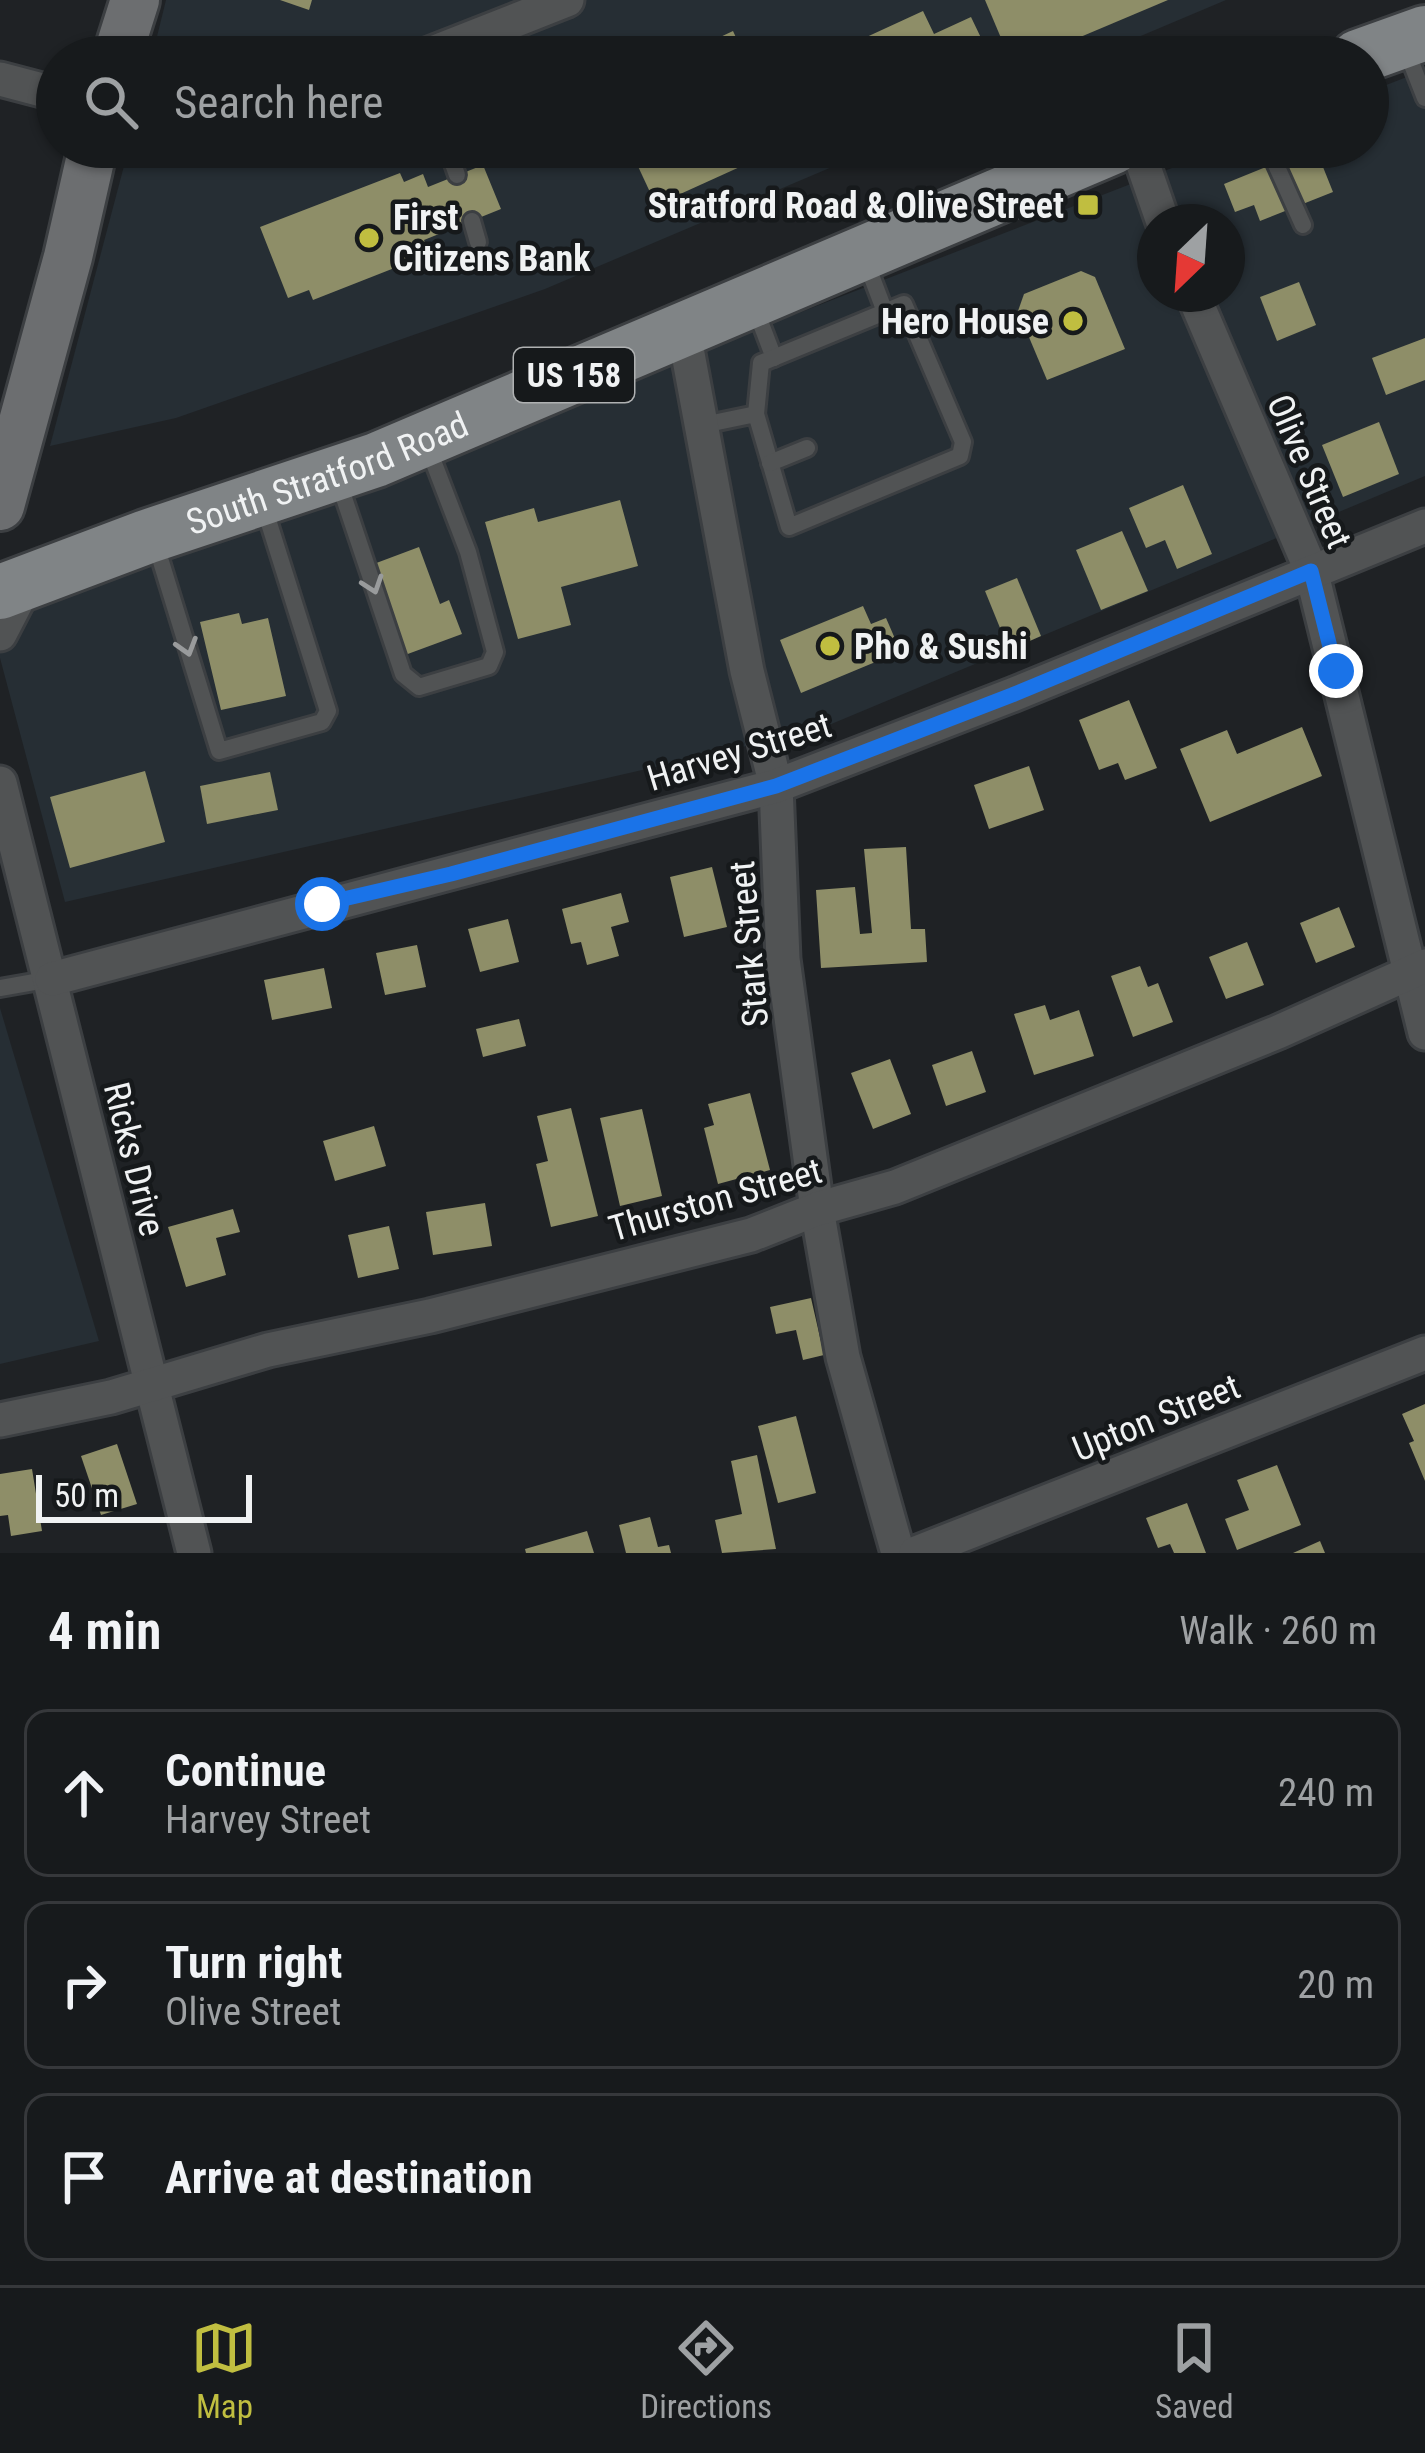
<!DOCTYPE html>
<html lang="en">
<head>
<meta charset="utf-8">
<style>
	:root { --surface:#171a1c; --page:#242729; --text:#f1f3f6; --muted:#9ea1a3; --line:#36383b; --accent:#c0be40 }
	body { margin:0; font-family:"Roboto Condensed",sans-serif; background:var(--page); color:var(--text) }
	.compass { position:absolute; left:1137px; top:204px; width:108px; height:108px; border-radius:50%; background:var(--surface); box-shadow:0 3px 9px #0004; rotate:205deg }
	.scale { position:absolute; left:36px; bottom:30px; width:216px; box-sizing:border-box; padding-left:12px; border:6px solid #f0f2f3; border-top:0; font-size:33px; line-height:42px; white-space:nowrap; color:#f0f2f3; -webkit-text-stroke:9px #16191b; paint-order:stroke }
	.stop { position:absolute; width:36px; height:36px; margin:-27px; border:9px solid #1a73e8; border-radius:50%; background:#fff }
	.stop.end { background:#1a73e8; border-color:#fff; box-shadow:0 3px 12px #0008 }
	.list { margin:0; padding:0; list-style:none }
	h2 { display:flex; justify-content:space-between; align-items:center; height:156px; margin:0; padding:0 48px; font-size:51px }
	h2 small { font-size:39px; font-weight:400; color:var(--muted) }
	.list li { display:grid; grid-template-columns:78px 1fr auto; gap:36px; align-items:center; box-sizing:border-box; height:168px; margin:0 24px 24px; padding:0 24px; border:3px solid var(--line); border-radius:24px }
	.list b { display:block; font-size:45px; white-space:nowrap }
	.list p { margin:0; font-size:39px; white-space:nowrap; color:var(--muted) }
	.list em { font-size:39px; font-style:normal; color:var(--muted) }
	.icon { flex:none; width:66px; height:66px; fill:none; stroke:currentColor; stroke-width:2; stroke-linecap:round; stroke-linejoin:round }
	.map { position:relative; flex:none; width:1425px; height:1553px; overflow:hidden }
	.search { position:absolute; background:var(--surface); box-shadow:0 3px 9px #0004; left:36px; right:36px; top:36px; height:132px; display:flex; align-items:center; gap:30px; box-sizing:border-box; padding:0 42px; border-radius:66px; color:var(--muted); font-size:45px }
	.sheet { height:732px; background:var(--surface) }
	nav { display:flex; justify-content:space-around; align-items:center; box-sizing:border-box; height:168px; border-top:3px solid var(--line); background:var(--surface); font-size:33px; color:var(--muted) }
	nav a { display:grid; justify-items:center; gap:6px }
	nav .on { color:var(--accent) }
	.map>svg:first-child { display:block }
</style>
</head>
<body>
<div class="map">
<svg width="1425" height="1553" viewBox="0 0 1425 1553">
	<rect width="100%" height="100%" fill="#1f2225"/>
	<g fill="#262e34" fill-rule="evenodd">
		<polygon points="166,0 1226,0 1091,57 152,57"/>
		<path d="M1425,70v406l-608,254 -752,172 -65,-244v-35l1226,-476h142v-55zM1155,222h72v72h-72z"/>
		<polygon points="129,147 879,147 545,289 176,418 50,446"/>
		<polygon points="0,1008 99,1341 0,1364"/>
	</g>
	<g fill="#8e8e68">
		<polygon points="280,0 312,0 309,10"/>
		<polygon points="985,0 1168,0 1033,57 1009,57"/>
		<polygon points="923,11 934,34 971,17 983,42 961,47 966,57 853,57 847,46"/>
		<polygon points="733,31 745,57 701,57 697,48"/>
		<polygon points="629,147 784,147 656,205"/>
		<polygon points="1315,147 1333,192 1260,221 1254,205 1235,212 1224,184"/>
		<polygon points="483,165 501,209 424,240 430,254 313,300 309,290 288,298 260,227 400,173 404,182 423,174 428,187"/>
		<polygon points="1081,271 1095,277 1125,349 1047,380 1018,311 1024,294"/>
		<polygon points="1299,282 1316,325 1277,341 1260,297"/>
		<polygon points="1425,338 1425,380 1386,395 1372,358"/>
		<polygon points="1379,422 1399,474 1343,497 1322,445"/>
		<polygon points="1183,485 1212,554 1177,569 1165,540 1146,548 1129,508"/>
		<polygon points="620,500 638,566 561,587 571,625 518,639 485,522 534,508 538,522"/>
		<polygon points="1122,531 1148,591 1101,610 1076,550"/>
		<polygon points="419,547 440,604 449,600 462,634 405,655 371,565"/>
		<polygon points="1017,578 1041,636 1009,650 985,591"/>
		<polygon points="863,606 871,624 886,618 896,641 881,647 885,658 801,693 780,640"/>
		<polygon points="239,613 242,624 268,618 286,696 221,710 200,622"/>
		<polygon points="1129,700 1157,768 1125,780 1118,763 1099,770 1079,720"/>
		<polygon points="1302,727 1322,776 1210,822 1180,749 1227,730 1237,754"/>
		<polygon points="1029,766 1044,810 989,829 974,785"/>
		<polygon points="145,771 165,842 70,868 50,797"/>
		<polygon points="270,772 278,810 207,824 200,786"/>
		<polygon points="906,847 911,929 925,929 927,962 821,968 816,890 855,887 860,934 872,933 864,849"/>
		<polygon points="712,867 727,927 684,937 670,877"/>
		<polygon points="621,893 629,922 611,927 619,956 587,965 581,942 571,944 562,909"/>
		<polygon points="1339,907 1355,947 1316,963 1300,923"/>
		<polygon points="508,919 519,962 480,972 468,929"/>
		<polygon points="1247,942 1264,985 1226,999 1209,957"/>
		<polygon points="417,945 426,987 385,995 376,953"/>
		<polygon points="1140,966 1148,987 1158,983 1173,1022 1133,1037 1111,976"/>
		<polygon points="324,968 332,1008 272,1020 264,980"/>
		<polygon points="1045,1005 1050,1020 1079,1010 1094,1056 1034,1075 1014,1014"/>
		<polygon points="519,1019 526,1046 483,1057 476,1029"/>
		<polygon points="972,1051 986,1092 946,1106 932,1065"/>
		<polygon points="890,1059 911,1114 873,1129 851,1073"/>
		<polygon points="750,1093 770,1170 718,1184 704,1128 714,1125 708,1104"/>
		<polygon points="571,1108 598,1216 551,1227 536,1164 548,1161 537,1116"/>
		<polygon points="642,1109 662,1196 620,1206 600,1118"/>
		<polygon points="374,1126 386,1166 335,1181 323,1141"/>
		<polygon points="485,1203 492,1246 433,1255 426,1212"/>
		<polygon points="233,1209 240,1232 216,1238 226,1275 186,1287 168,1227"/>
		<polygon points="389,1226 399,1269 358,1278 348,1235"/>
		<polygon points="811,1298 824,1355 803,1360 796,1330 776,1334 770,1307"/>
		<polygon points="1425,1404 1425,1481 1409,1443 1414,1441 1402,1414"/>
		<polygon points="796,1416 816,1493 778,1503 758,1426"/>
		<polygon points="117,1444 137,1504 101,1515 81,1456"/>
		<polygon points="757,1455 776,1549 722,1553 715,1520 742,1514 731,1461"/>
		<polygon points="1277,1465 1301,1525 1237,1550 1225,1519 1249,1510 1237,1480"/>
		<polygon points="32,1469 42,1531 11,1536 8,1515 0,1516 0,1474"/>
		<polygon points="1187,1503 1206,1553 1174,1553 1170,1544 1158,1548 1146,1518"/>
		<polygon points="650,1517 658,1547 669,1545 671,1553 626,1553 619,1525"/>
		<polygon points="587,1531 594,1553 526,1553 525,1549"/>
		<polygon points="1320,1541 1325,1553 1293,1553"/>
	</g>
	<g fill="none" stroke-linecap="round" stroke-linejoin="round">
		<g stroke="#3c3f42" stroke-width="22">
			<g id="lane">
				<polyline points="1405,47 1425,98"/>
				<polyline points="447,147 457,175"/>
				<polyline points="1268,147 1303,225"/>
				<polyline points="472,221 478,242"/>
				<polyline points="866,262 885,312"/>
				<polyline points="755,308 774,358"/>
				<polyline points="703,425 756,414 789,527 960,456 963,442 904,304 761,363 756,414"/>
				<polyline points="770,463 807,448"/>
				<polyline points="338,480 403,674 419,687 489,666 495,652 468,552 427,445"/>
				<polyline points="155,542 219,751 322,722 328,711 263,504"/>
				<polyline points="0,988 51,979"/>
			</g>
		</g>
		<g stroke="#3c3f42" stroke-width="39">
			<g id="street">
				<polyline points="422,57 567,0"/>
				<polyline points="0,79 57,94"/>
				<polyline points="1137,147 1163,222"/>
				<polyline points="1193,294 1311,570 1425,1033"/>
				<polyline points="683,327 747,671 776,786 783,959 817,1209 843,1357 898,1553"/>
				<polyline points="0,634 27,582"/>
				<polyline points="0,783 194,1553"/>
				<polyline points="52,979 776,786 1012,695 1425,526"/>
				<polyline points="0,1420 111,1397 268,1350 430,1316 751,1235 817,1209 895,1187 1278,1032 1425,966"/>
				<polyline points="916,1553 1425,1353"/>
			</g>
		</g>
		<g stroke="#3c3f42" stroke-width="54">
			<g id="secondary">
				<polyline points="117,57 135,0"/>
				<polyline points="0,506 68,257 93,147"/>
			</g>
		</g>
		<g stroke="#3c3f42" stroke-width="60">
			<g id="primary">
				<polyline points="1358,57 1425,33"/>
				<path id="s1" d="M0,592l146,-55 230,-77 737,-313"/>
			</g>
		</g>
		<use href="#lane" stroke="#515354" stroke-width="16"/>
		<use href="#street" stroke="#515354" stroke-width="33"/>
		<use href="#secondary" stroke="#6c6e70" stroke-width="48"/>
		<use href="#primary" stroke="#808486" stroke-width="54"/>
	</g>
	<defs><path id="oneway-chevron" d="M-2-3.5L2.5 0L-2 3.5" fill="none" stroke-width="1.6" stroke-linecap="round" stroke-linejoin="round" transform="scale(3)"/></defs>
	<g stroke="#999b9c">
		<use href="#oneway-chevron" transform="translate(373 585) rotate(71)"/>
		<use href="#oneway-chevron" transform="translate(187 647) rotate(73)"/>
	</g>
	<g fill="none" stroke-linecap="round" stroke-linejoin="round">
		<polyline stroke="#1a73e8" stroke-width="15" points="322,904 451,874 776,786 1012,695 1311,571 1336,671"/>
	</g>
	<g fill="#c0be40" stroke="#16191b" stroke-width="4.5">
		<rect x="1076" y="193" width="24" height="24" rx="6"/>
		<circle cx="369" cy="238" r="12"/>
		<circle cx="1073" cy="321" r="12"/>
		<circle cx="830" cy="646" r="12"/>
	</g>
	<g text-anchor="middle" stroke-width="9" stroke-linejoin="round" paint-order="stroke">
		<rect fill="#16191b" stroke="#afb1b2" stroke-width="3" x="514" y="348" width="120" height="54" rx="9"/>
		<g font-size="33" font-weight="bold" fill="#f0f2f3">
			<text x="574" y="387">US 158</text>
		</g>
		<g font-size="36" font-weight="bold" fill="#f0f2f3" stroke="#16191b" text-anchor="end">
			<text x="1064" y="218">Stratford Road &amp; Olive Street</text>
			<text x="393" y="230" text-anchor="start">First<tspan x="393" dy="41">Citizens Bank</tspan></text>
			<text x="1049" y="334">Hero House</text>
			<text x="854" y="659" text-anchor="start">Pho &amp; Sushi</text>
		</g>
		<g font-size="36" fill="#f0f2f3" stroke="#16191b">
			<text transform="translate(1310 471) rotate(67)" y="13">Olive Street</text>
			<text dy="13" stroke="none"><textPath href="#s1" startOffset="348">South Stratford Road</textPath></text>
			<text transform="translate(739 751) rotate(-17)" y="13">Harvey Street</text>
			<text transform="translate(748 944) rotate(-95)" y="13">Stark Street</text>
			<text transform="translate(135 1159) rotate(76)" y="13">Ricks Drive</text>
			<text transform="translate(715 1199) rotate(-16)" y="13">Thurston Street</text>
			<text transform="translate(1156 1417) rotate(-22)" y="13">Upton Street</text>
		</g>
	</g>
</svg>
<svg class="compass" viewBox="-18 -18 36 36"><path d="M0-13l5 13h-10z" fill="#e53935"/><path d="M0 13l5-13h-10z" fill="#9ea1a3"/></svg>
<div class="scale">50 m</div>
<div class="stop" style="left:322px;top:904px"></div>
<div class="stop end" style="left:1336px;top:671px"></div>
<div class="search"><svg class="icon" aria-label="search" viewBox="0 0 24 24"><circle cx="10" cy="10" r="6"/><path d="M15 15l6 6"/></svg>Search here</div>
</div>
<section class="sheet">
<h2>4 min<small>Walk · 260 m</small></h2>
<ul class="list">
<li><svg class="icon" aria-label="ahead" viewBox="0 0 24 24"><path d="M12 20V5M6 11l6-6 6 6"/></svg><div><b>Continue</b><p>Harvey Street</p></div><em>240 m</em></li>
<li><svg class="icon" aria-label="right" viewBox="0 0 24 24"><path d="M7 20v-9h11M14 6l5 5-5 5"/></svg><div><b>Turn right</b><p>Olive Street</p></div><em>20 m</em></li>
<li><svg class="icon" aria-label="arrive" viewBox="0 0 24 24"><path d="M6 21V4h12l-3 4 3 4H6"/></svg><div><b>Arrive at destination</b></div></li>
</ul>
</section>
<nav>
<a class="on"><svg class="icon" aria-label="map" viewBox="0 0 24 24"><path d="M3 6l6-2 6 2 6-2v14l-6 2-6-2-6 2zM9 4v14M15 6v14"/></svg>Map</a>
<a><svg class="icon" aria-label="directions" viewBox="0 0 24 24"><path d="M12 3l9 9-9 9-9-9zM9 14v-3h6M13 9l2 2-2 2"/></svg>Directions</a>
<a><svg class="icon" aria-label="saved" viewBox="0 0 24 24"><path d="M7 4h10v16l-5-4-5 4z"/></svg>Saved</a>
</nav>
</body>
</html>
